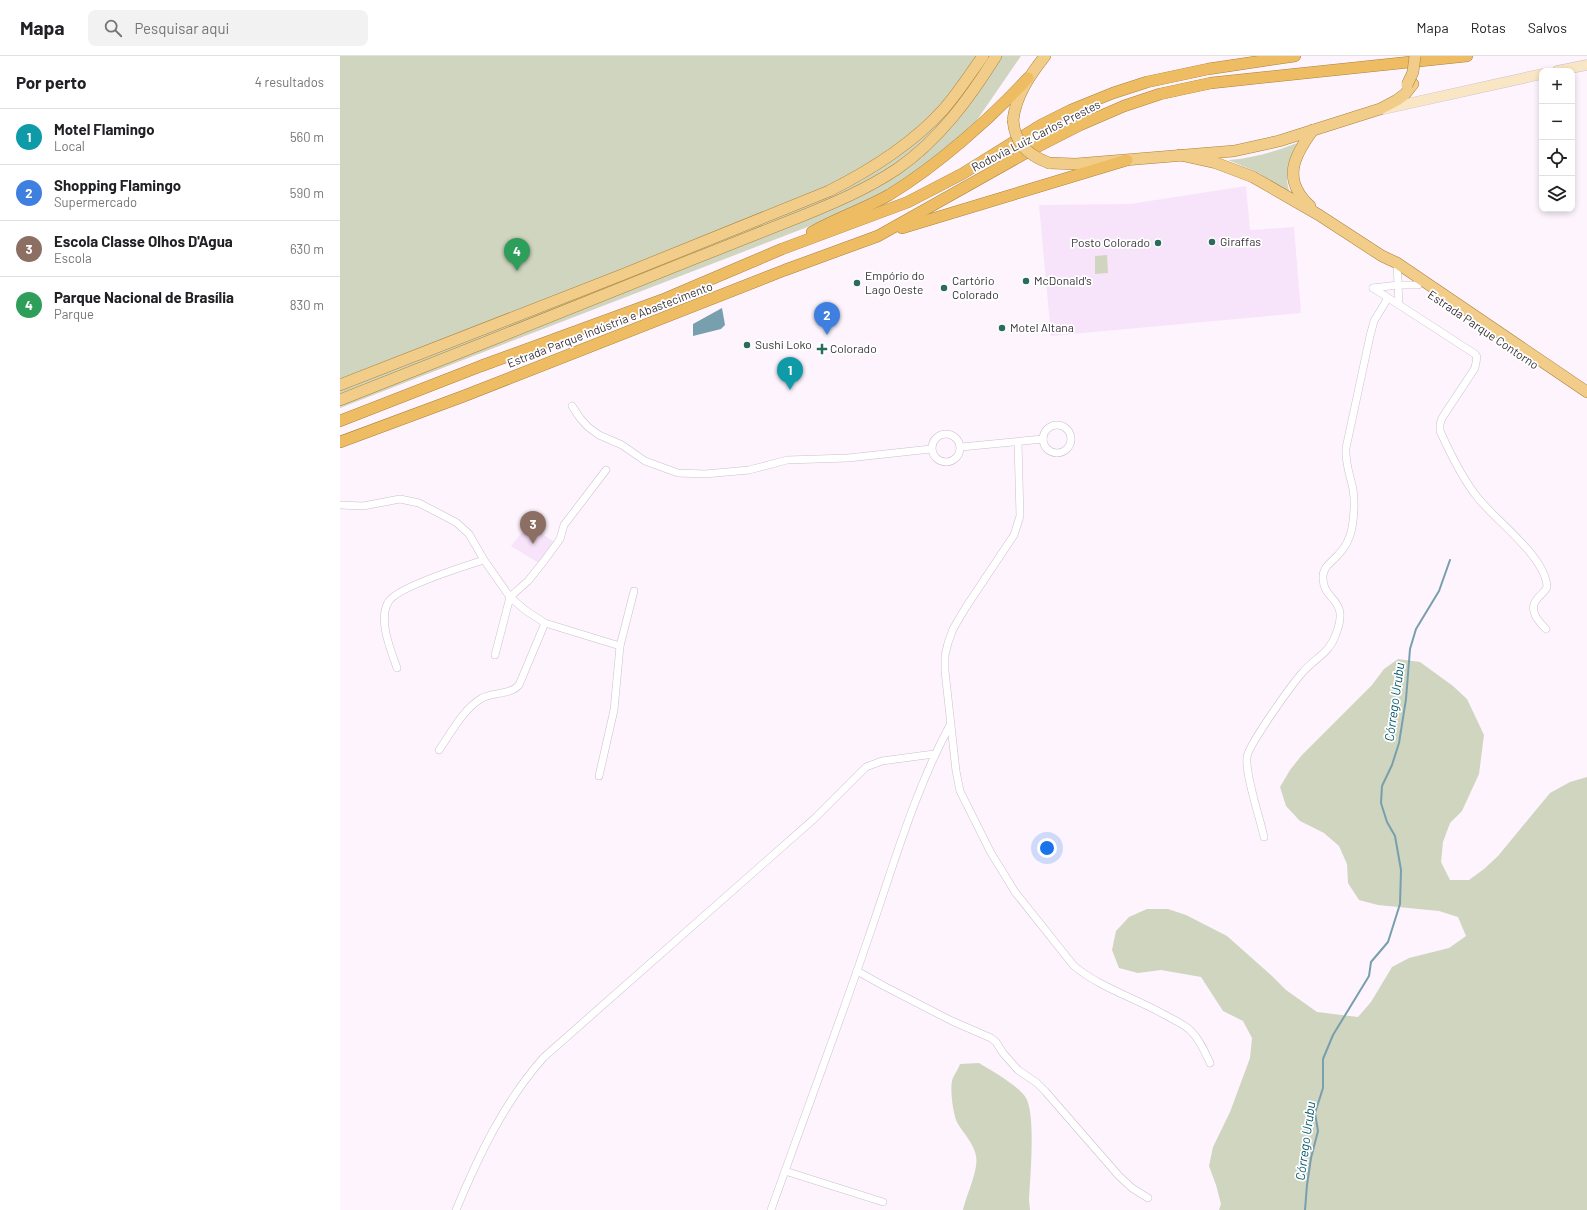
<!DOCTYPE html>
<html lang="pt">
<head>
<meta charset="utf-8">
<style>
	:root { --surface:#fff; --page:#f2f2f2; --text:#202124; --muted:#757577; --line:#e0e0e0; --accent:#2a6c5c }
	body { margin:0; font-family:Barlow,sans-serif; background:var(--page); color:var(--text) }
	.controls { position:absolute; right:12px; top:12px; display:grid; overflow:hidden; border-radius:8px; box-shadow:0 2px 6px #0003 }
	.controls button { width:36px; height:36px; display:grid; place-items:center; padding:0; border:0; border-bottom:1px solid var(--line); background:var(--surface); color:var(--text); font:20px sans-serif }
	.you { position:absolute; left:707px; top:792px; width:14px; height:14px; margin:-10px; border:3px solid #fff; border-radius:50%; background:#1a73e8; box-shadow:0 0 0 6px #1a73e833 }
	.badge { display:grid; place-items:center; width:26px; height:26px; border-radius:50%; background:var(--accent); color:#fff; font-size:13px; font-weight:700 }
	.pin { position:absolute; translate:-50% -33px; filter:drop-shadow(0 1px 2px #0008) }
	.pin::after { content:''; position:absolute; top:21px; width:14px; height:12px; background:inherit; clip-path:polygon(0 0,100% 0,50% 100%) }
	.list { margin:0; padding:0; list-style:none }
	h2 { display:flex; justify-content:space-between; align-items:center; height:52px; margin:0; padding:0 16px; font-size:17px }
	h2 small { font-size:13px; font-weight:400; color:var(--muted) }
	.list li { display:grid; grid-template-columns:26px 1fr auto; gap:12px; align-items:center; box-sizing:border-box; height:56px; padding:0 16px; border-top:1px solid var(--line) }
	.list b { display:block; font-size:15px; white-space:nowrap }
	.list p { margin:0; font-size:13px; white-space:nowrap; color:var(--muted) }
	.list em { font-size:13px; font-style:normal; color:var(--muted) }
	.icon { flex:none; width:22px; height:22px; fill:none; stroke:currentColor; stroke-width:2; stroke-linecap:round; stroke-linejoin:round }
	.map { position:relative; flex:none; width:1247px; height:1154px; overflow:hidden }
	header { display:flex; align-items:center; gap:24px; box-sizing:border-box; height:56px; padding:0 20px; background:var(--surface); border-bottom:1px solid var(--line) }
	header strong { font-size:19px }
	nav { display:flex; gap:22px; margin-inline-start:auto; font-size:14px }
	.search { width:280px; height:36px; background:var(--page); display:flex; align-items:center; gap:10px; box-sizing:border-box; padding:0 14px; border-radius:8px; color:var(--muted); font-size:15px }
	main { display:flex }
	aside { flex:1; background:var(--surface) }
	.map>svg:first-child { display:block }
</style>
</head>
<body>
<header>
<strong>Mapa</strong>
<div class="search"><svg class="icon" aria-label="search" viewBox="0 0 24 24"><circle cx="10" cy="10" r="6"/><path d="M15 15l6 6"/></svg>Pesquisar aqui</div>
<nav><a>Mapa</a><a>Rotas</a><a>Salvos</a></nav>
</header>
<main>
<aside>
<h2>Por perto<small>4 resultados</small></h2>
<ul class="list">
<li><span class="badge" style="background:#0f9aa8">1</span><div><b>Motel Flamingo</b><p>Local</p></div><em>560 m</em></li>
<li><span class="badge" style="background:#3f7fe0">2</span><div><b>Shopping Flamingo</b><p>Supermercado</p></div><em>590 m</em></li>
<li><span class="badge" style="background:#8d6e63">3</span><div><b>Escola Classe Olhos D'Agua</b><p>Escola</p></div><em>630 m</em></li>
<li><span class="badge" style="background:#2e9e5b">4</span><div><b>Parque Nacional de Brasília</b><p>Parque</p></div><em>830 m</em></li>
</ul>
</aside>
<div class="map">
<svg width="1247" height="1154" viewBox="0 0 1247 1154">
	<rect width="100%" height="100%" fill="#fdf4fe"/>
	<g fill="#f8e4fa">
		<polygon points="906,130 910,174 954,171 961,257 711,280 699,149 790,148"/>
		<polygon points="188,469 216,487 200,508 171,490"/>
	</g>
	<g fill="#d0d5bf">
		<polygon points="0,0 681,0 624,83 591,117 530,147 177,283 0,352"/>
		<path d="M957,87c-8,15 -15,38 -5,53l-33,-23 -31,-13c24,-2 46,-8 69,-17z"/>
		<polygon points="767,199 768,217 755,218 755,200"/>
		<polygon points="1058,603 1080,606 1113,630 1127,643 1144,679 1139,718 1122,755 1110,767 1103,786 1101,806 1110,824 1129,824 1144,813 1158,800 1210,737 1230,726 1247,721 1247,1154 879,1154 881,1148 876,1129 869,1110 873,1091 890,1056 910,1002 912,982 903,965 883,955 861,921 821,914 798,917 779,912 772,894 776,875 789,861 807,853 828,853 846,859 887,880 932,920 946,934 977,956 1018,961 1031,946 1052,911 1069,902 1109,892 1126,880 1118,861 1099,855 1038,849 1019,844 1008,827 1007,808 999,790 984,777 960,765 946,750 940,731 950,714 962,699 1032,629 1044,613"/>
		<path d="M639,1007c13,8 40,23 47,35 10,18 4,79 3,102l1,10h-67c3,-14 16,-41 13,-54 -2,-12 -12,-22 -18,-32 -5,-8 -8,-34 -6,-43 1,-5 6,-11 8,-17z"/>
	</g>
	<polygon fill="#789fad" points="382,252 385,269 381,273 353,280 353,268"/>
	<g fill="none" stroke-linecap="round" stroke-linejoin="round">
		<polyline stroke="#789fad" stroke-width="2" points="965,1154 967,1129 971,1102 978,1075 975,1057 983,1032 983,1003 993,979 1029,920 1031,906 1048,886 1060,848 1061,814 1055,780 1047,766 1041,747 1042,730 1052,709 1059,687 1066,643 1070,593 1076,573 1099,535 1110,504"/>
		<g stroke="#ccbfce" stroke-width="8">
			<g id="minor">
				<polyline points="1057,207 1059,249"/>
				<path d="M1033,232l102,66 2,3 -2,11 -33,50 -2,6v7c10,22 23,49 38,67 18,23 68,59 69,89 -2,5 -7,8 -10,12 -9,11 1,22 9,30"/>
				<polyline points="1033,232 1058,229 1078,229"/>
				<polyline points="232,350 240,362 248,371 259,379 282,389 305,405 338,417 365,418 409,414 447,404 508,402 591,393"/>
				<circle cx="717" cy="383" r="14"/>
				<circle cx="606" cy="392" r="14"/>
				<path d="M678,386l2,74 -6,19 -48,72 -13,22 -5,14 -3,12v16l11,100 4,20 31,62 10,16 14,23 59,74c27,22 61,32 91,49 9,5 19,9 26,16 9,9 14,21 19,32"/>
				<polyline points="621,391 703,383"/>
				<polyline points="0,449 23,450 60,443 79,447 106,461 117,467 129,478 144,504 170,541 185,554 205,567 280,590"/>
				<polyline points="155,599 170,541 188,525 204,505 220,483 224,469 266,414"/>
				<path d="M57,612c-6,-17 -20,-50 -8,-67 11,-15 76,-35 95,-41"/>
				<path d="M99,694c12,-17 24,-41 43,-52 12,-6 28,-3 37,-13l26,-62"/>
				<polyline points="259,720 274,654 280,590 294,535"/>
				<path d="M924,781c-4,-19 -19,-62 -17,-80 2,-13 45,-73 56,-85 13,-15 26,-18 33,-38 14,-36 -12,-32 -13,-55 -1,-12 8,-16 15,-24 7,-7 12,-17 14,-27 2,-12 3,-26 1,-39 -3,-14 -8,-26 -7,-41l24,-112 4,-15 14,-23"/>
				<polyline points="517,915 544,930 612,965 651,982 656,986 663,997 678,1014 697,1027 705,1035 779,1120 792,1132 808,1142"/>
				<polyline points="445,1115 543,1146"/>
				<path d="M116,1154c23,-55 48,-108 88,-153l271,-239 51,-51 16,-6 52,-7"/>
				<path d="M431,1154c32,-90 66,-180 97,-271 25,-72 46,-147 82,-214"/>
			</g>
		</g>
		<g stroke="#ccbfce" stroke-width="11">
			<g id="secondary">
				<polyline points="1217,15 1247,9"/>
				<polyline points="1044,53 1202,18"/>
			</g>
		</g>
		<g stroke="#ab823b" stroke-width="12">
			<g id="primary">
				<path d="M673,64c3,-25 17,-45 32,-64"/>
				<polyline points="840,99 876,107 913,121 979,159 1042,200 1057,207 1247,336"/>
				<polyline points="709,107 736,108 894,95 939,85 1040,53 1057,44 1065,38 1073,28"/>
				<path d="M970,150c-28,-26 -17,-49 3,-76"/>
				<path d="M0,329l284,-111 205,-83c42,-21 82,-46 114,-81 15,-17 27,-36 40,-54"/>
				<path d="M0,344c119,-47 237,-94 356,-142 35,-14 71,-28 106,-42 32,-13 65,-27 95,-47 42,-29 72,-70 99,-113"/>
			</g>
		</g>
		<g stroke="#ab823b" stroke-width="12">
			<g id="trunk">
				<polyline points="562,172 787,104"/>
				<path d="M472,176c25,-14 52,-23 77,-37 49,-30 100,-75 139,-117"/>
				<polyline points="0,365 141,310 322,244 442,193 568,146 622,118 701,69 731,54 773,37 807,26 868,13 955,0"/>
				<polyline points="0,386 124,340 445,214 538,180 691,94 740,69 784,50 820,38 871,27 1127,0"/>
			</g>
		</g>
		<use href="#minor" stroke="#fff" stroke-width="7"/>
		<use href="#secondary" stroke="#f8e6c4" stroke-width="10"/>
		<use href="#primary" stroke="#f2cd89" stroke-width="11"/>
		<use href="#trunk" stroke="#eebc62" stroke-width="11"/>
		<g stroke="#ab823b" stroke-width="12" stroke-linecap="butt">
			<g id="primary-bridge">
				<polyline points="1067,29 1073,16 1075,0"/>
				<path d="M673,64c2,24 15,35 36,43"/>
			</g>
		</g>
		<use href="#primary-bridge" stroke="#f2cd89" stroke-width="11"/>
	</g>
	<g fill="#2a6c5c" stroke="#fff" stroke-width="1.5">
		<circle cx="872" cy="186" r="4"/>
		<circle cx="818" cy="187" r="4"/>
		<circle cx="686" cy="225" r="4"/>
		<circle cx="517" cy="227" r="4"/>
		<circle cx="604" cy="232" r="4"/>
		<circle cx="662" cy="272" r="4"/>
		<circle cx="407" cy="289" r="4"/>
		<path d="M480 287h4v4h4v4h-4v4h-4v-4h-4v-4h4z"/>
	</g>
	<g text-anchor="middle" stroke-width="3.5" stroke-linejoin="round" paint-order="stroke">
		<g font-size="12" fill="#39343a" stroke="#fff">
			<text transform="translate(696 80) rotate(-27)" y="4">Rodovia Luiz Carlos Prestes</text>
			<text transform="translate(270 269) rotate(-21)" y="4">Estrada Parque Indústria e Abastecimento</text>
			<text transform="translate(1143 274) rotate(34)" y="4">Estrada Parque Contorno</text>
		</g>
		<g font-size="12" fill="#39343a" stroke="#fff" text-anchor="start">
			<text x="880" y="190">Giraffas</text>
			<text x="810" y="191" text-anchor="end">Posto Colorado</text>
			<text x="525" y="224">Empório do<tspan x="525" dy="14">Lago Oeste</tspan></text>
			<text x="612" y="229">Cartório<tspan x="612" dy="14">Colorado</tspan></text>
			<text x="694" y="229">McDonald's</text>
			<text x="670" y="276">Motel Altana</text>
			<text x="415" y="293">Sushi Loko</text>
			<text x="490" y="297">Colorado</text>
		</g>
		<g font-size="13" font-style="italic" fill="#04596d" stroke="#fff">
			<text transform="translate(1054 646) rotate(-82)" y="5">Córrego Urubu</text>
			<text transform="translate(965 1085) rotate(-82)" y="5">Córrego Urubu</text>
		</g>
	</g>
</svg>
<div class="controls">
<button>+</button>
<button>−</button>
<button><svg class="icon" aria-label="locate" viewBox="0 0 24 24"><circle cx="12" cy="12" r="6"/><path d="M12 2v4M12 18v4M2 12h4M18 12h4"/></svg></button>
<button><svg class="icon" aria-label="layers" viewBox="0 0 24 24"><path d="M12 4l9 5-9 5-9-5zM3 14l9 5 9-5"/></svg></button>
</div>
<div class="you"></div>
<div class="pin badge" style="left:450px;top:334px;background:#0f9aa8">1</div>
<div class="pin badge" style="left:487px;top:279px;background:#3f7fe0">2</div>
<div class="pin badge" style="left:193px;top:488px;background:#8d6e63">3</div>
<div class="pin badge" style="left:177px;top:215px;background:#2e9e5b">4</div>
</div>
</main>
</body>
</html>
